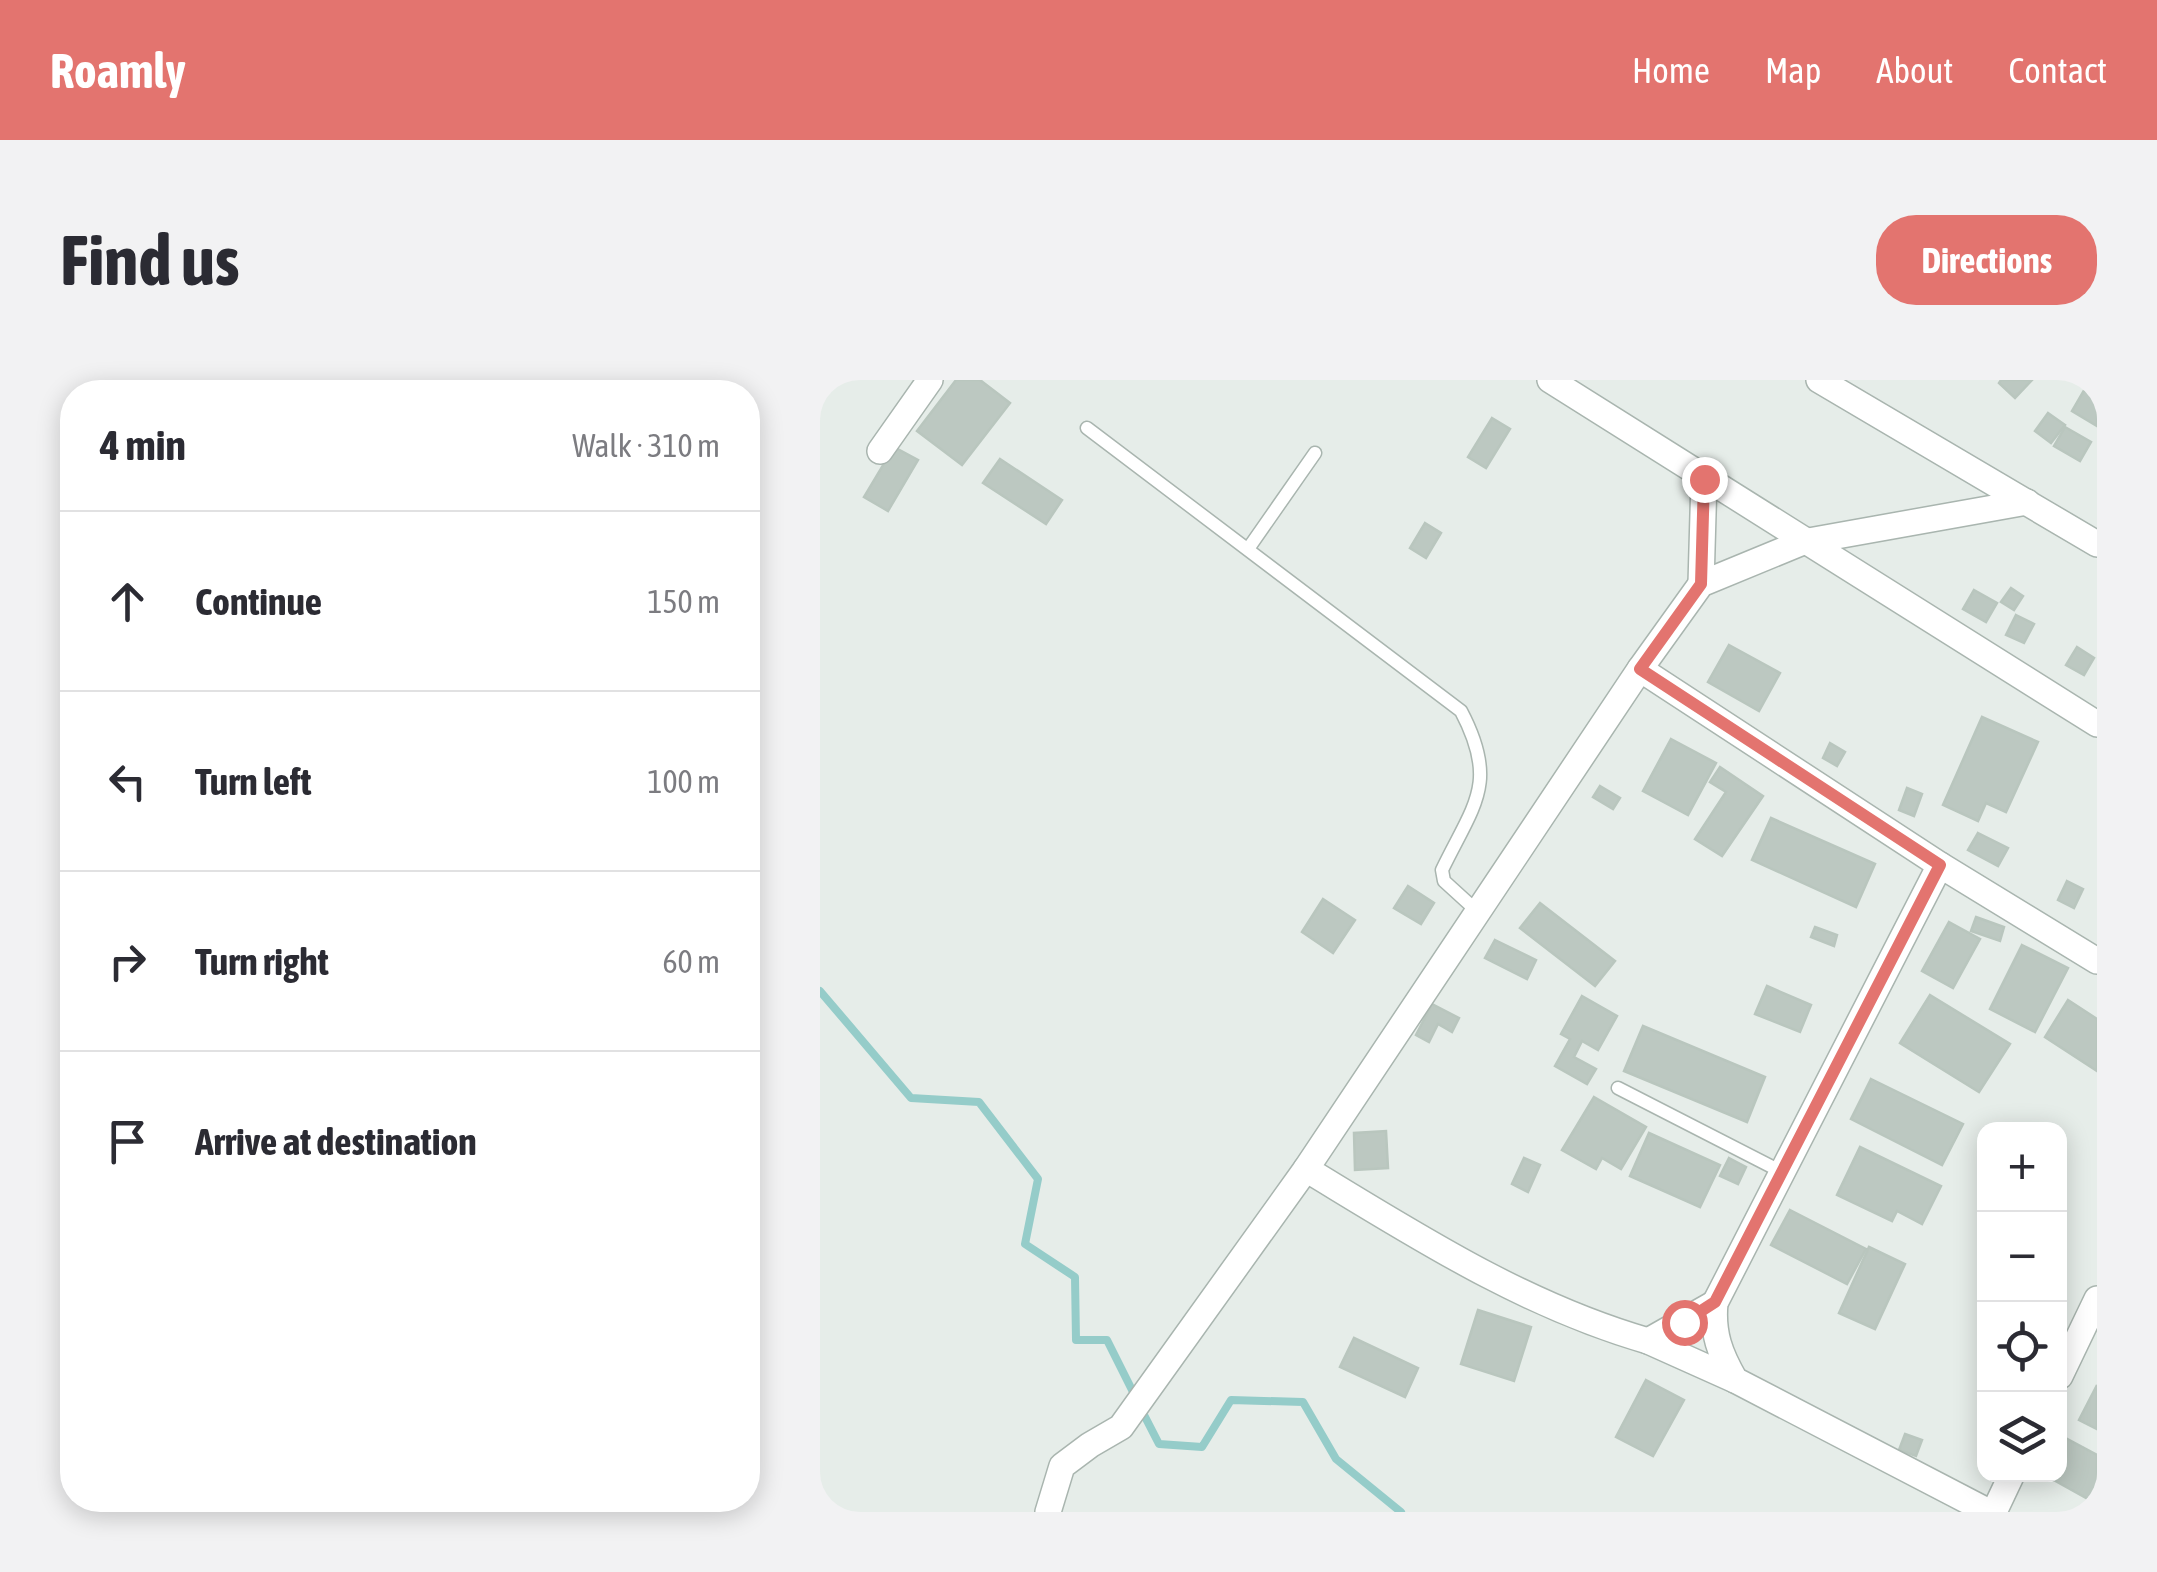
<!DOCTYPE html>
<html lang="en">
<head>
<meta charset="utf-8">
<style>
	:root { --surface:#fff; --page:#f2f2f3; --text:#2b2b33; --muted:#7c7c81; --line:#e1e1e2; --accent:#e3746f }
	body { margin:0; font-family:"Asap Condensed",sans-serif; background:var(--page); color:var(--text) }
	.controls { position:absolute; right:30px; bottom:30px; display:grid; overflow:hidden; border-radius:20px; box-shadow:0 5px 25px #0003 }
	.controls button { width:90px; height:90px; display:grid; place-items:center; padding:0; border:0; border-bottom:2px solid var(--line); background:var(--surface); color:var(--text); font:50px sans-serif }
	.stop { position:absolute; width:30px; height:30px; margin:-22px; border:8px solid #e3746f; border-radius:50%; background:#fff }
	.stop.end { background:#e3746f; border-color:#fff; box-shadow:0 2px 10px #0008 }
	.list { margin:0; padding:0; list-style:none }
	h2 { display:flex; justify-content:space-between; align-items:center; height:130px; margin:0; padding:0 40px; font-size:42px }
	h2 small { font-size:32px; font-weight:400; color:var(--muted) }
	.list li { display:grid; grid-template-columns:65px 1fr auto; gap:30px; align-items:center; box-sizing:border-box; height:180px; padding:0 40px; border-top:2px solid var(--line) }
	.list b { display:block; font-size:38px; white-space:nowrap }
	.list em { font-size:32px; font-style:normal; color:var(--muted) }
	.icon { flex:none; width:55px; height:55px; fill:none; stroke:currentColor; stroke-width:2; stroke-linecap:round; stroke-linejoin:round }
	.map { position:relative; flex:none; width:1277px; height:1132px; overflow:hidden; border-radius:40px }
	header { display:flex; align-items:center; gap:60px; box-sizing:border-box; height:140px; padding:0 50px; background:var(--accent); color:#fff }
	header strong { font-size:48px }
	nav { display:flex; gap:55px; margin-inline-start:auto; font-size:35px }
	.intro { display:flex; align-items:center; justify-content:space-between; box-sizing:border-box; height:240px; padding:0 60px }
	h1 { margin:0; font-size:70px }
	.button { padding:25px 45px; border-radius:40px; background:var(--accent); color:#fff; font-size:35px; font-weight:700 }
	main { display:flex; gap:60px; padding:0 60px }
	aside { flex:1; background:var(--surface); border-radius:40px; box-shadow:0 5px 25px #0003 }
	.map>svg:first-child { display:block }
</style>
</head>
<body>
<header>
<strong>Roamly</strong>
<nav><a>Home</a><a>Map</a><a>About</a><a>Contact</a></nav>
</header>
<div class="intro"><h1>Find us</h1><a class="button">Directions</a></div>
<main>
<aside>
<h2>4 min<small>Walk · 310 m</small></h2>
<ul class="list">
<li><svg class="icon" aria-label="ahead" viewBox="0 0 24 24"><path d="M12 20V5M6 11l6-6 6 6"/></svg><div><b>Continue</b></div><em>150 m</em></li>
<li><svg class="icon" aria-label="left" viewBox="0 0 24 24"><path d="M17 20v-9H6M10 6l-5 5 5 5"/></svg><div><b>Turn left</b></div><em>100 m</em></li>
<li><svg class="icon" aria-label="right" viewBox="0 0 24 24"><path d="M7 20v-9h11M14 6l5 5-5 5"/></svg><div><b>Turn right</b></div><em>60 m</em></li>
<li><svg class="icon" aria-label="arrive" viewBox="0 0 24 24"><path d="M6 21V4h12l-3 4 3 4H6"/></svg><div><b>Arrive at destination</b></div></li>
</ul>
</aside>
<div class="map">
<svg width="1277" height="1132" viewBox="0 0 1277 1132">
	<rect width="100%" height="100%" fill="#e6ede9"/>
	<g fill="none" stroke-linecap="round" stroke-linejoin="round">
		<g stroke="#95ccc9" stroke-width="8">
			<polyline points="0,611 91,718 159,722 218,799 205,864 255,897 256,960 287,960 315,1016"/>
			<polyline points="321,1029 339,1064 382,1067 411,1020 483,1022 516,1079 581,1132"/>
		</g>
	</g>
	<g fill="#bcc8c1" stroke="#b9c6be" stroke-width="2.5">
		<polygon points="136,0 160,0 190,23 142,85 97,51"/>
		<polygon points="1181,0 1212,0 1195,18 1179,3"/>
		<polygon points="1270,0 1277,0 1277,46 1252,31"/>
		<polygon points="1228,33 1245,45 1231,63 1215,51"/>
		<polygon points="672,38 690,49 666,88 648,77"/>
		<polygon points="1245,47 1271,62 1260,81 1234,66"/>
		<polygon points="74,67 98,80 68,131 44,117"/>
		<polygon points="180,79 242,120 226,144 163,103"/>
		<polygon points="605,143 621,153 606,178 590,168"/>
		<polygon points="1191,208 1203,216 1194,230 1181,222"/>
		<polygon points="1154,210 1177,223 1166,242 1143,229"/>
		<polygon points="1196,235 1214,244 1204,263 1186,255"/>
		<polygon points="909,265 960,293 939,331 888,302"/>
		<polygon points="1257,267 1274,278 1264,295 1246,285"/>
		<polygon points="1162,337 1218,362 1186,432 1166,423 1158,441 1123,425"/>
		<polygon points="851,359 896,383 868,435 823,411"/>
		<polygon points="1010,363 1025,372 1017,386 1003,378"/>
		<polygon points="900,387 943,416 902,476 875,459 906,412 890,402"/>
		<polygon points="780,406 800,418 793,429 773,417"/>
		<polygon points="1087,408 1102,414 1094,436 1079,430"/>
		<polygon points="951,438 1055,484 1036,527 932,480"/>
		<polygon points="1158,453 1188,468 1178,486 1148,470"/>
		<polygon points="1247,501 1263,509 1254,528 1238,520"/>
		<polygon points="588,506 614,523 601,544 574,528"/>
		<polygon points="503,519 535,540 513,573 482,552"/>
		<polygon points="720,523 795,581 775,606 700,548"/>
		<polygon points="1156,537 1184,547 1180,561 1151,551"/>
		<polygon points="1129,542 1160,559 1133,608 1102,591"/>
		<polygon points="995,547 1017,555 1014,566 991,557"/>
		<polygon points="675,560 716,580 707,599 665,578"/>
		<polygon points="1202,565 1248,588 1215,652 1170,629"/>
		<polygon points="947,606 991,625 980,652 935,634"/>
		<polygon points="1110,615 1190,664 1159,712 1080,663"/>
		<polygon points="762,616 797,636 778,670 762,661 754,677 776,689 767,704 735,686 750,659 741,654"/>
		<polygon points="1248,620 1277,639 1277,691 1225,657"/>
		<polygon points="612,624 639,638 632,652 618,644 609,662 596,655"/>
		<polygon points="823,646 945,697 927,742 804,691"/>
		<polygon points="1051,699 1143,744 1122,785 1031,739"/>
		<polygon points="774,717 826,747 801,789 782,778 776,789 742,770"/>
		<polygon points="566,751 568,788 535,790 534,753"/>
		<polygon points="829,753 900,785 880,827 810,796"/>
		<polygon points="1040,767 1121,806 1102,844 1077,831 1072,841 1017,815"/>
		<polygon points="704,778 720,785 708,812 692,804"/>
		<polygon points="909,778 926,787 918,804 900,796"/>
		<polygon points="970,830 1046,869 1027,904 951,865"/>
		<polygon points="1049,867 1085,884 1055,949 1019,933"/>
		<polygon points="658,930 711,947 694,1001 641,984"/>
		<polygon points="534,958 598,988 585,1017 520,987"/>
		<polygon points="826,1000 864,1020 833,1076 796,1057"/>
		<polygon points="1277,1005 1277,1049 1259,1040"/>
		<polygon points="1085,1054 1102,1060 1096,1076 1079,1070"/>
		<polygon points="1240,1055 1277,1075 1277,1124 1223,1094 1240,1094"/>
	</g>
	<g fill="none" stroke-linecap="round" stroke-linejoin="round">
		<g stroke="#a9b5af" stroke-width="15">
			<g id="service">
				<path d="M267,48l374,283c38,72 13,93 -19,159l2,11 34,31"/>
				<polyline points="428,169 495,73"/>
				<polyline points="798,708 962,792"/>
			</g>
		</g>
		<g stroke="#a9b5af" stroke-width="28">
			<g id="minor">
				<polyline points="730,0 1277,344"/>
				<polyline points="999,0 1277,164"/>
				<polyline points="60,71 110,0"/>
				<polyline points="1207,122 983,162 881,204 820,289 1120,485 1277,581"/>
				<polyline points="881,204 884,99"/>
				<path d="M820,289l-334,500c109,66 217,136 342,172l67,-38"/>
				<path d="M1120,485l-225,438c-3,30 5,51 20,77l254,132"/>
				<polyline points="828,961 915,1000"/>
				<polyline points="1240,996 1277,919"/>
				<polyline points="228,1132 242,1086 270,1065 301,1047 486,789"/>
				<polyline points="1174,1132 1192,1094"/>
			</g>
		</g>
		<use href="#service" stroke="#fff" stroke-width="12"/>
		<use href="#minor" stroke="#fff" stroke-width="25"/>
	</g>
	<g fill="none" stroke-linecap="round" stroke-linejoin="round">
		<polyline stroke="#e3746f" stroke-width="12" points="864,942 895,922 1120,485 820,289 881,204 884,99"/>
	</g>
</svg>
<div class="controls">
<button>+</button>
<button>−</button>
<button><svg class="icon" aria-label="locate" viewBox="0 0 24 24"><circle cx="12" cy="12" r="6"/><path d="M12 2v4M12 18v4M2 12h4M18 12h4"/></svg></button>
<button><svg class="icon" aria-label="layers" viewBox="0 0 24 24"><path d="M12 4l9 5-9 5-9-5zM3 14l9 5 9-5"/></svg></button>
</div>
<div class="stop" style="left:864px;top:942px"></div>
<div class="stop end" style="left:884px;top:99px"></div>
</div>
</main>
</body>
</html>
